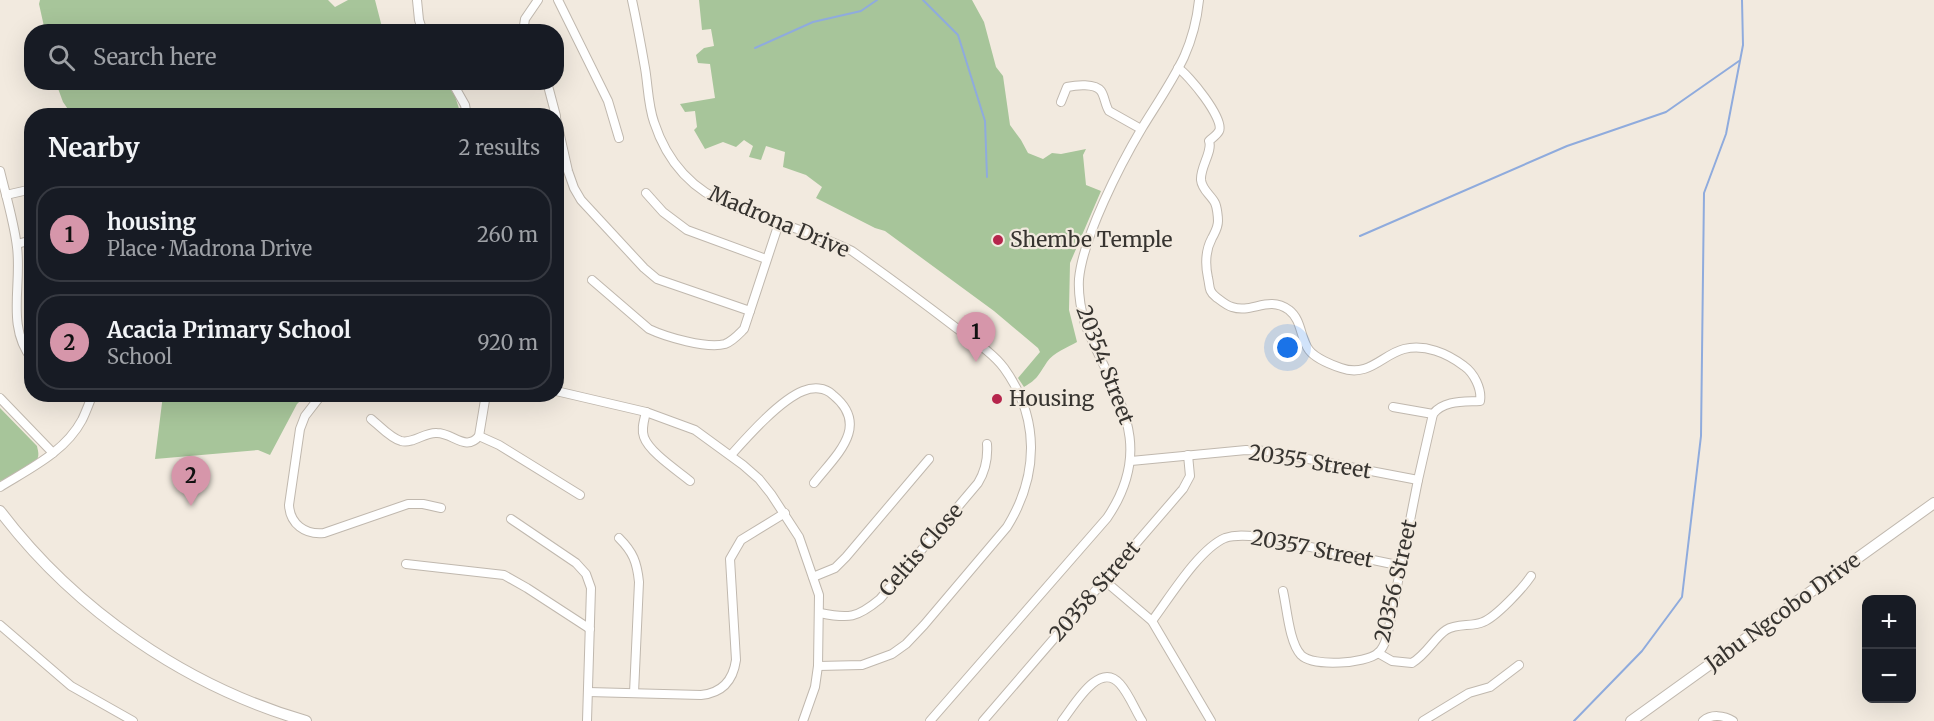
<!DOCTYPE html>
<html lang="en">
<head>
<meta charset="utf-8">
<style>
	:root { --surface:#171b24; --page:#242831; --text:#f1f3f6; --muted:#9ea1a6; --line:#363941; --accent:#d696aa }
	body { margin:0; font-family:Merriweather,serif; background:var(--page); color:var(--text) }
	.controls { position:absolute; right:18px; bottom:18px; display:grid; overflow:hidden; border-radius:12px; box-shadow:0 6px 24px #0002 }
	.controls button { width:54px; height:54px; display:grid; place-items:center; padding:0; border:0; border-bottom:2px solid var(--line); background:var(--surface); color:var(--text); font:30px sans-serif }
	.you { position:absolute; left:1288px; top:348px; width:21px; height:21px; margin:-15px; border:4px solid #fff; border-radius:50%; background:#1a73e8; box-shadow:0 0 0 9px #1a73e833 }
	.badge { display:grid; place-items:center; width:39px; height:39px; border-radius:50%; background:var(--accent); color:#111; font-size:20px; font-weight:700 }
	.pin { position:absolute; translate:-50% -50px; filter:drop-shadow(0 2px 3px #0008) }
	.pin::after { content:''; position:absolute; top:32px; width:21px; height:18px; background:inherit; clip-path:polygon(0 0,100% 0,50% 100%) }
	.list { margin:0; padding:0; list-style:none }
	h2 { display:flex; justify-content:space-between; align-items:center; height:78px; margin:0; padding:0 24px; font-size:26px }
	h2 small { font-size:20px; font-weight:400; color:var(--muted) }
	.list li { display:grid; grid-template-columns:39px 1fr auto; gap:18px; align-items:center; box-sizing:border-box; height:96px; margin:0 12px 12px; padding:0 12px; border:2px solid var(--line); border-radius:24px }
	.list b { display:block; font-size:22px; white-space:nowrap }
	.list p { margin:0; font-size:20px; white-space:nowrap; color:var(--muted) }
	.list em { font-size:20px; font-style:normal; color:var(--muted) }
	.icon { flex:none; width:33px; height:33px; fill:none; stroke:currentColor; stroke-width:2; stroke-linecap:round; stroke-linejoin:round }
	.map { position:relative; flex:none; width:1934px; height:721px; overflow:hidden }
	.search { position:absolute; background:var(--surface); box-shadow:0 6px 24px #0002; left:24px; top:24px; width:540px; height:66px; display:flex; align-items:center; gap:15px; box-sizing:border-box; padding:0 21px; border-radius:24px; color:var(--muted); font-size:22px }
	.panel { position:absolute; background:var(--surface); box-shadow:0 6px 24px #0002; left:24px; top:108px; width:540px; height:294px; border-radius:24px }
	.map>svg:first-child { display:block }
</style>
</head>
<body>
<div class="map">
<svg width="1934" height="721" viewBox="0 0 1934 721">
	<rect width="100%" height="100%" fill="#f2eadf"/>
	<g fill="#a7c59a">
		<polygon points="40,0 328,0 335,7 348,0 375,0 383,31 45,31 39,4"/>
		<path d="M699,0h273l12,22 12,45 7,9 7,49 11,15 7,13 15,6 9,-6 9,1 25,-5 -3,6 3,30 15,6 -31,72 -1,47 8,32c-9,5 -24,11 -30,20 -8,12 -9,17 -23,25l-6,-9 22,-26 -2,-4 -44,-37 -109,-80 -10,-3 -59,-30 6,-11 -16,-12 -23,-8 2,-15 -19,-6 -5,14 -12,-3 4,-11 -9,-6 -8,7 -13,-5 -18,7 -11,-19 3,-3 -2,-16 -10,1 -5,-8 35,-6 -5,-34 -12,-1 -2,-8 8,-7 10,-2 -3,-17 -9,1z"/>
		<polygon points="400,83 413,87 418,83 446,83 455,96 461,115 72,115 63,102 56,83"/>
		<polygon points="163,395 163,394 306,395 297,404 270,455 258,450 155,459"/>
		<path d="M0,408l37,38c1,5 3,10 -1,15 -8,8 -25,17 -36,20z"/>
	</g>
	<g fill="none" stroke-linecap="round" stroke-linejoin="round">
		<g stroke="#8fabdd" stroke-width="2">
			<polyline points="923,0 958,35 985,121 987,177"/>
			<polyline points="755,48 813,22 861,11 877,0"/>
			<polyline points="1360,236 1567,146 1666,112 1739,61"/>
			<polyline points="1574,721 1642,651 1682,597 1701,436 1704,193 1726,134 1743,45 1742,0"/>
		</g>
		<g stroke="#c0b8ae" stroke-width="10">
			<g id="minor">
				<polyline points="417,0 419,20 423,32"/>
				<polyline points="558,0 608,101 619,138"/>
				<path d="M632,0c5,23 9,45 13,68 3,17 3,37 9,54 13,40 39,69 78,84 40,16 82,26 120,45 35,25 69,50 103,76 16,12 37,25 49,41 36,50 35,107 3,159l-83,98 -18,19 -14,10 -30,11 -44,1"/>
				<polyline points="523,32 525,19 538,0"/>
				<path d="M1178,68c10,6 47,51 41,63 -2,4 -7,7 -10,10 4,10 -9,26 -8,39 1,10 10,15 14,23 2,4 3,14 3,18 0,7 -3,11 -6,17 -7,13 -7,26 -4,40 2,8 0,13 8,19 4,3 11,9 16,10 20,7 36,-12 57,3 13,10 11,28 20,40 6,8 23,15 32,18 28,10 42,-14 63,-19 21,-5 43,4 60,17 10,7 18,23 16,35 -16,1 -36,-1 -47,13l-15,66 -31,157c-2,6 -4,12 -9,16 -13,11 -65,14 -77,2 -12,-13 -14,-47 -18,-64"/>
				<polyline points="452,82 465,105 467,116"/>
				<polyline points="547,82 556,116"/>
				<path d="M1061,102l6,-15c9,-2 28,-4 34,4 4,6 4,14 8,20l32,18"/>
				<polyline points="556,118 568,171 574,188 581,200 644,268 657,279 750,311"/>
				<path d="M0,171c6,25 14,51 17,76 5,38 -11,80 15,112"/>
				<polyline points="646,193 663,212 687,230 766,259"/>
				<polyline points="6,195 32,189"/>
				<polyline points="17,244 32,240"/>
				<path d="M592,280l57,49c17,8 58,20 76,15 8,-3 13,-9 19,-15l35,-106"/>
				<polyline points="556,391 646,412 695,430 743,465 759,479 771,494 799,537 819,595 818,666 815,687 803,721"/>
				<path d="M322,394l-17,22 -5,13 -11,76c1,19 16,30 35,28l84,-29h15l18,4"/>
				<polyline points="0,398 53,453"/>
				<polyline points="1393,407 1433,414"/>
				<path d="M646,412c-2,9 -5,17 -2,25 5,15 34,34 46,44"/>
				<path d="M371,419c9,7 19,19 30,22 13,3 23,-9 36,-8 16,0 29,19 42,3l7,-42"/>
				<polyline points="479,436 499,445 580,495"/>
				<path d="M731,455c17,-19 49,-55 72,-64 10,-4 22,-4 30,4 38,31 3,60 -19,88"/>
				<polyline points="1131,461 1246,450 1266,451 1418,480"/>
				<path d="M0,487c29,-18 65,-35 82,-67 4,-8 7,-17 11,-26"/>
				<polyline points="511,519 576,563 586,574 591,588 587,721"/>
				<path d="M619,538c14,14 18,24 20,44l-5,111"/>
				<polyline points="406,564 504,575 527,588 590,629"/>
				<polyline points="813,577 835,568 846,557 929,459"/>
				<polyline points="1105,581 1152,621 1211,721"/>
				<path d="M820,613c29,6 37,5 60,-14l98,-116c8,-13 10,-25 9,-39"/>
				<path d="M1152,621c18,-24 47,-72 73,-83 12,-4 25,-2 37,-1l140,29"/>
				<polyline points="0,625 71,686 133,721"/>
				<path d="M1378,653l14,8 20,2c15,-9 23,-26 34,-33 11,-7 26,-3 37,-8 13,-5 40,-34 48,-46"/>
				<path d="M588,692l113,3c21,-2 32,-14 35,-35l-6,-101 11,-19 44,-27"/>
				<path d="M930,721l177,-203c51,-75 7,-123 -22,-194 -4,-14 -7,-29 -6,-45 4,-42 41,-114 63,-151 14,-23 30,-46 42,-71 8,-18 13,-37 15,-57"/>
				<polyline points="983,721 1183,489 1190,476 1188,455"/>
				<path d="M1062,721c12,-15 37,-61 58,-37 9,10 15,26 22,37"/>
				<polyline points="1423,721 1469,693 1490,687 1519,665"/>
				<path d="M1703,721c8,-7 21,-6 30,0"/>
			</g>
		</g>
		<g stroke="#c0b8ae" stroke-width="12">
			<g id="major">
				<path d="M0,511c75,99 187,176 306,210"/>
				<polyline points="1631,721 1934,503"/>
			</g>
		</g>
		<use href="#minor" stroke="#fff" stroke-width="8"/>
		<use href="#major" stroke="#fff" stroke-width="10"/>
	</g>
	<g fill="#b6254c" stroke="#f2eadf" stroke-width="2">
		<circle cx="998" cy="240" r="6"/>
		<circle cx="997" cy="399" r="6"/>
	</g>
	<g text-anchor="middle" stroke-width="4.5" stroke-linejoin="round" paint-order="stroke">
		<g font-size="21" fill="#373430" stroke="#f2eadf">
			<text transform="translate(779 222) rotate(23)" y="7">Madrona Drive</text>
			<text transform="translate(1105 365) rotate(69)" y="7">20354 Street</text>
			<text transform="translate(1310 462) rotate(9)" y="7">20355 Street</text>
			<text transform="translate(1312 549) rotate(11)" y="7">20357 Street</text>
			<text transform="translate(921 550) rotate(-49)" y="7">Celtis Close</text>
			<text transform="translate(1396 581) rotate(-77)" y="7">20356 Street</text>
			<text transform="translate(1095 591) rotate(-49)" y="7">20358 Street</text>
			<text transform="translate(1783 612) rotate(-36)" y="7">Jabu Ngcobo Drive</text>
		</g>
		<g font-size="21" fill="#373430" stroke="#f2eadf" text-anchor="start">
			<text x="1010" y="247">Shembe Temple</text>
			<text x="1009" y="406">Housing</text>
		</g>
	</g>
</svg>
<div class="controls">
<button>+</button>
<button>−</button>
</div>
<div class="you"></div>
<div class="pin badge" style="left:976px;top:362px">1</div>
<div class="pin badge" style="left:191px;top:506px">2</div>
<div class="search"><svg class="icon" aria-label="search" viewBox="0 0 24 24"><circle cx="10" cy="10" r="6"/><path d="M15 15l6 6"/></svg>Search here</div>
<section class="panel">
<h2>Nearby<small>2 results</small></h2>
<ul class="list">
<li><span class="badge">1</span><div><b>housing</b><p>Place · Madrona Drive</p></div><em>260 m</em></li>
<li><span class="badge">2</span><div><b>Acacia Primary School</b><p>School</p></div><em>920 m</em></li>
</ul>
</section>
</div>
</body>
</html>
